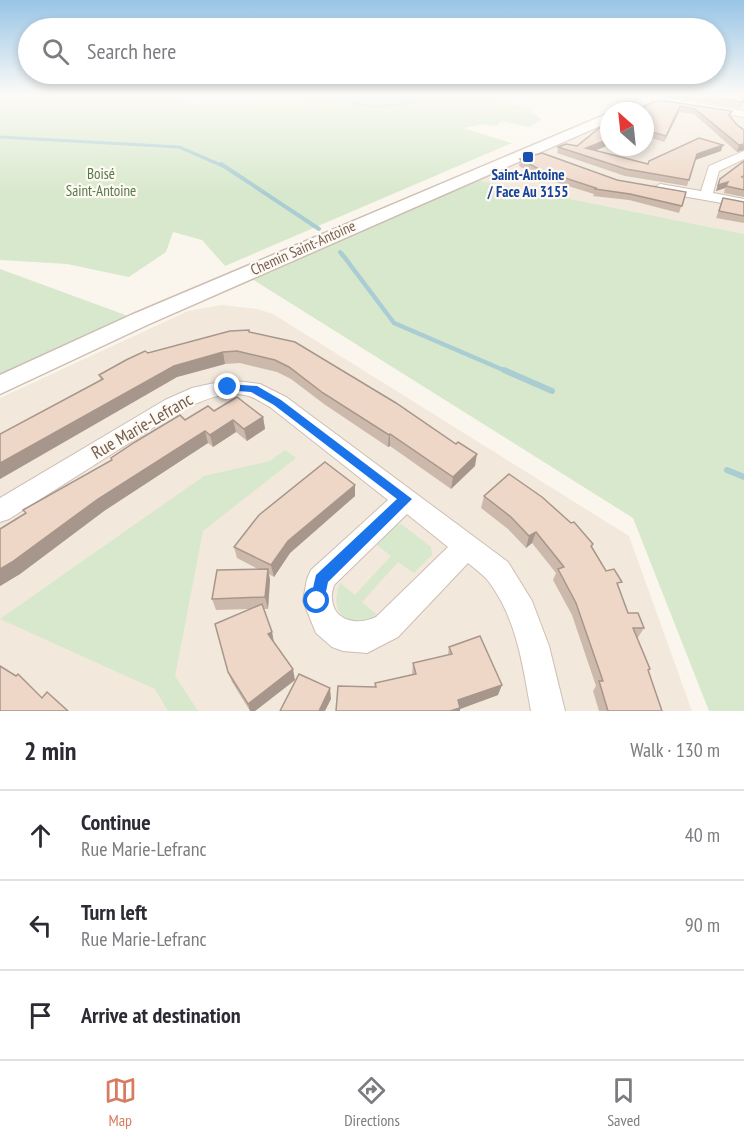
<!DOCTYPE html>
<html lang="en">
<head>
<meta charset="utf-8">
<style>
	:root { --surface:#fff; --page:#f7f7f7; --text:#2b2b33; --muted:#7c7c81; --line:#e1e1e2; --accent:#d87b5f }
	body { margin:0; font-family:"PT Sans Narrow",sans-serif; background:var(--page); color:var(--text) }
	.compass { position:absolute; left:600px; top:102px; width:54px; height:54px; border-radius:50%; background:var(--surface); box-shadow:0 3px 9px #0003; rotate:333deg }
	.stop { position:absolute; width:18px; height:18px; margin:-14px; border:4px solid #1a73e8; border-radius:50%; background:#fff }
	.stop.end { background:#1a73e8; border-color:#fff; box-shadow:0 2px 6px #0008 }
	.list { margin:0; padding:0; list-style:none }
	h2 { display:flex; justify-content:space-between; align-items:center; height:78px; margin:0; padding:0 24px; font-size:26px }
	h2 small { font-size:20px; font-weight:400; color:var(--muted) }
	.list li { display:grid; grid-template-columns:39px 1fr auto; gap:18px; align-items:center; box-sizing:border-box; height:90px; padding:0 24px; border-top:2px solid var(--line) }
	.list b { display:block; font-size:22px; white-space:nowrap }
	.list p { margin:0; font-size:20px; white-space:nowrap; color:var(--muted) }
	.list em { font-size:20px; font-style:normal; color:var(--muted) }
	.icon { flex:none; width:33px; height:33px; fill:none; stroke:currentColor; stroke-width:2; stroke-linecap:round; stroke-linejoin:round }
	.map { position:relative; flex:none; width:744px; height:711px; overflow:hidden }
	.search { position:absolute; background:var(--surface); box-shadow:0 3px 9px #0003; left:18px; right:18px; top:18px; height:66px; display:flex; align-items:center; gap:15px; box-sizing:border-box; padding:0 21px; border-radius:33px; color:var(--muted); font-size:22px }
	.sheet { height:348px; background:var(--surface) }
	nav { display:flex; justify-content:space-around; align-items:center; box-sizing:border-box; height:84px; border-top:2px solid var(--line); background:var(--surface); font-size:16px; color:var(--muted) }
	nav a { display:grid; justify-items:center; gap:3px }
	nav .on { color:var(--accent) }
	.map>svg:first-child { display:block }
</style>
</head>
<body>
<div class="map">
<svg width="744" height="711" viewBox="0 0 744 711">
	<rect width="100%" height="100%" fill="#fbf6ed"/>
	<g fill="#f2e8dc">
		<polygon points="624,95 744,95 744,234 476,180 609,118 609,147 645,147 645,111 626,111 650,98"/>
		<polygon points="221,305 258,309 273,314 629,536 692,711 0,711 0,398 188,311"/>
	</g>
	<g fill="#d7e8cc">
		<polygon points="0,95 175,95 189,104 231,100 247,103 302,102 312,95 476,95 528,108 542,120 529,127 501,121 497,126 482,124 463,128 512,143 225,266 202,240 173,232 166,252 129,277 67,264 0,260"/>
		<polygon points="476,180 744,234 744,711 709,711 633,518 252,279"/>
		<polygon points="0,269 139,320 0,385"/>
		<polygon points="285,450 296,458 203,531 175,676 198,711 168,711 155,689 0,619 204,476 270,461"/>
		<path d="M401,524l30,23 1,8 -18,18 -16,-11 -36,40 15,13c-29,16 -49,-1 -37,-32l15,12 36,-39 -14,-11 18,-19z"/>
	</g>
	<polygon fill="#c2dee3" stroke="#aacdd4" stroke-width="1.5" points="331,95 368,95 419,102 375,107 327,98"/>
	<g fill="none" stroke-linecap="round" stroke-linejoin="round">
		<polyline stroke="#aacdd4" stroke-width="3" points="0,137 179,147 223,166"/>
		<g stroke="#aacdd4" stroke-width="4">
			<polyline points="221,164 319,229"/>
			<polyline points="340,252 343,256"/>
		</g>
		<polyline stroke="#aacdd4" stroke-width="4.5" points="342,254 394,323 508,372"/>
		<g stroke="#aacdd4" stroke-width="6">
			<polyline points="504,370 552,391"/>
			<polyline points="727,470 744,477"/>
		</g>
		<g stroke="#cdbeb3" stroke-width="2">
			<g id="minor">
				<polygon points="652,95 744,111 744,117 649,100 649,96"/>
				<polygon points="744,151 744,159 719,171 713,193 744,199 744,207 660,192 653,188 660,184 701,191 709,166"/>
				<path d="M228,380l32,4 26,13 222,165 24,39 17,45 16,65h-34c-8,-44 -14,-92 -42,-129 -5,-7 -14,-13 -21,-19l-70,74 -31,16 -24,-2 -11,-4 -16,-14 -13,-32 4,-22 4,-9 77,-70 -118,-93c-6,-3 -14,-9 -21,-11 -23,-7 -48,5 -68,14l-172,109 -9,3v-24l165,-98 27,-12zM407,514l41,33 -72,70c-16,8 -42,6 -44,-18 -1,-4 1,-10 2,-14z"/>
			</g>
		</g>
		<g stroke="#cdbeb3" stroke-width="3">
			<g id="tertiary">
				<polygon points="648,95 662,95 633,111 617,111"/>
				<polygon points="609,113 609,122 147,325 0,394 0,375 131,315"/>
			</g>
		</g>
		<use href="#minor" fill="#fff" fill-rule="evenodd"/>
		<use href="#tertiary" fill="#fff" fill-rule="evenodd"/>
	</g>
	<g fill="#cdb9ab">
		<polygon points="677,95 744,95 739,108 676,97"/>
		<polygon points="659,100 730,117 744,150 737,152 694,114 679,112 664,142 645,136 645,111"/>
		<polygon points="609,120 609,145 594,151 648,164 721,151 695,160 687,186 625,176 557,153 558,147 577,146"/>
		<polygon points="520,159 617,180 686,192 679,213 629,200 593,196 594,194 552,181 549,182 519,166"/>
		<polygon points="744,161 744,197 724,193 725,188 716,191 720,179"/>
		<polygon points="723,198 744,202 744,223 716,218"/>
		<polygon points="250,332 475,466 451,489 390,446 388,447 324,404 291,379 277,372 240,363 225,364 177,377 0,479 0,434 101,380 99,375 148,353"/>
		<polygon points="214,411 263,417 265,429 247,441 236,432 213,447 208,443 104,511 20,574 0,586 0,529 111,460 111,458 185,420"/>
		<polygon points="355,485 355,496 290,553 274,577 269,574 270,580 268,609 264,609 272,632 274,643 295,680 255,711 250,711 232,682 228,672 249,609 216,610 212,599 258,569 237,558 234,547"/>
		<polygon points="484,496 593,544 592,547 606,571 619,588 628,613 644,628 637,639 650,669 648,671 662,711 599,711 593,691 596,686 572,615 553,580 556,573 532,543 526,548 508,529 481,508"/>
		<polygon points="449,647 498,695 460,709 375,687 375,683 412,674 413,663 448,655"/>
	</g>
	<g fill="#a7968b">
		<polygon points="744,99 744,102 739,108 741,102"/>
		<polygon points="680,106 679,112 664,142 666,136"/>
		<polygon points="609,139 609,145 584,155 586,148"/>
		<polygon points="744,144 744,150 737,152 739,145"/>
		<polygon points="723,145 721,151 695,160 697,154"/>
		<polygon points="553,174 552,181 549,182 550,175"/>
		<polygon points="728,182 725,188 716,191 718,185"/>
		<polygon points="223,352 225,364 177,377 0,479 0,463 174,366"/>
		<polygon points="263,417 265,429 247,441 244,429"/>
		<polygon points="233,420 236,432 213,447 210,435"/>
		<polygon points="205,431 208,443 104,511 20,574 0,586 0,569 98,499"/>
		<polygon points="390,434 390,446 388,447 389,435"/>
		<polygon points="477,454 475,466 451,489 453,477"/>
		<polygon points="355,485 355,496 290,553 274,577 271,565 288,541"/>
		<polygon points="536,532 532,543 526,548 529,536"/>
		<polygon points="268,569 270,580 268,609 265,597"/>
		<polygon points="272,632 274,643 268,634"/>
		<polygon points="293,669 295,680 255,711 250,711 248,704"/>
		<polygon points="502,685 498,695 460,709 460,711 450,711 458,700"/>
		<polygon points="330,688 331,699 325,711 319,711"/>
	</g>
	<g fill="#eed7c7" stroke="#a7968b" stroke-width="1.5">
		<polygon points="696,95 744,95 744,99 741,102"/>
		<polygon points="659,100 732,111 729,115 737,125 744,130 744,144 739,145 695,109 680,106 666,136 645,130 645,111 642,111 645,106"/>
		<polygon points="609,120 609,139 586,148 648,164 649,161 699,138 723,145 697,154 689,180 626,169 558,147 566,144 577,146"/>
		<polygon points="542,153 617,180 686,192 682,206 630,194 595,189 596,188 553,174 550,175 520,159"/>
		<polygon points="744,161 744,176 741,177 744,177 744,190 726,186 728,182 718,185 720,179"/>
		<polygon points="723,198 744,202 744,216 719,211"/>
		<polygon points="249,330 249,332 295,342 396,403 456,444 458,442 477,454 453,477 390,434 389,435 323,393 289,367 275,360 237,351 223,352 174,366 0,463 0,434 103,379 99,375 126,360 145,351 148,353 230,331"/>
		<polygon points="237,397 263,417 244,429 233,420 210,435 205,431 98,499 12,562 0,569 0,529 26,513 23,510 112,460 111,458 135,442 180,415 185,420 208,406 214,411"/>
		<polygon points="325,462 355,485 288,541 271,565 234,547 259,515"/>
		<polygon points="509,474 542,497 571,523 574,522 593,544 591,546 606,571 614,569 622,582 617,583 628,613 638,613 644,628 633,628 650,669 648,670 662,711 608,711 599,681 603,681 576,603 558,569 564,567 536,532 529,536 511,517 484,496"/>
		<polygon points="268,569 265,597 212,599 217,570"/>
		<polygon points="262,604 272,632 268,634 293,669 248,704 228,672 215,624"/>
		<polygon points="480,636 502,685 458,700 460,708 450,711 336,711 338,686 376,687 375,683 416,674 413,663 452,654 449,647"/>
		<polygon points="0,666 16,676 18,674 42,698 47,692 68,711 0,711"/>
		<polygon points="299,674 330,688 319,711 280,711"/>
	</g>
	<linearGradient id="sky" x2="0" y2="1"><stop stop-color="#99c5e6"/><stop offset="0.49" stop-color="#fdfbf7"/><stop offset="1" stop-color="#fdfbf7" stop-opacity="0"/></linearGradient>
	<rect width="744" height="194" fill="url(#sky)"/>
	<polygon fill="#1a73e8" points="228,384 257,386 281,400 412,499 328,582 323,606 317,608 312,606 310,601 316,575 397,499 274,405 251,392 224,390 224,385"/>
	<rect fill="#1a4fb4" stroke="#fefaf3" stroke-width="2" x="522" y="151" width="12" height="12" rx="3"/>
	<g text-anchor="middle" stroke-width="4.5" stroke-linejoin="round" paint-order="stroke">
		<g font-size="15" fill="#57794a" stroke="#fefaf3">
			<text x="101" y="179">Boisé<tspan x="101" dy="17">Saint-Antoine</tspan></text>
		</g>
		<g font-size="15" font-weight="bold" fill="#164399" stroke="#fefaf3">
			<text x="528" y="180">Saint-Antoine<tspan x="528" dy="17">/ Face Au 3155</tspan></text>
		</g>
		<g font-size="15" fill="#755e51" stroke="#fefaf3">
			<text transform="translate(303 248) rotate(-24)" y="5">Chemin Saint-Antoine</text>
		</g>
		<g font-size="18" fill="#755e51" stroke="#fefaf3">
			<text transform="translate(142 426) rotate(-30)" y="6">Rue Marie-Lefranc</text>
		</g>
	</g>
</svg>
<svg class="compass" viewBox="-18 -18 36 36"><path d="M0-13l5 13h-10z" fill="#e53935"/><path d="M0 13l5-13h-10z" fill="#7c7c81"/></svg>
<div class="stop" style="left:317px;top:601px"></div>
<div class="stop end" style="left:228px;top:387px"></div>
<div class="search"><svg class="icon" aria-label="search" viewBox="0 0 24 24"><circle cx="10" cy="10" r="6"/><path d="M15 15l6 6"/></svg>Search here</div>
</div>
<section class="sheet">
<h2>2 min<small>Walk · 130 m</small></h2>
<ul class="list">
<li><svg class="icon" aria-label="ahead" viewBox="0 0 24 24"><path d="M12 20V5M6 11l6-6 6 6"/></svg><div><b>Continue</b><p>Rue Marie-Lefranc</p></div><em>40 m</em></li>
<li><svg class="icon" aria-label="left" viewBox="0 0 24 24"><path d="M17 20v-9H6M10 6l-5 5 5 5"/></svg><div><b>Turn left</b><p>Rue Marie-Lefranc</p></div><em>90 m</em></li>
<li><svg class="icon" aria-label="arrive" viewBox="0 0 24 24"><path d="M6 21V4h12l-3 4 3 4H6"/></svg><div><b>Arrive at destination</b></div></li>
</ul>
</section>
<nav>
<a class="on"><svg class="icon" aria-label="map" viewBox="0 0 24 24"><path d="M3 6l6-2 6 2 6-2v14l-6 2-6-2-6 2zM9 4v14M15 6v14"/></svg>Map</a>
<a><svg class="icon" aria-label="directions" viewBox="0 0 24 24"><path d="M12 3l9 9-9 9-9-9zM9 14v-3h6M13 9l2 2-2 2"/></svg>Directions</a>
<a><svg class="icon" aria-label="saved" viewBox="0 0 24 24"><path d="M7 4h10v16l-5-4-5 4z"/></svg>Saved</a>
</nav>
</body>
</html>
